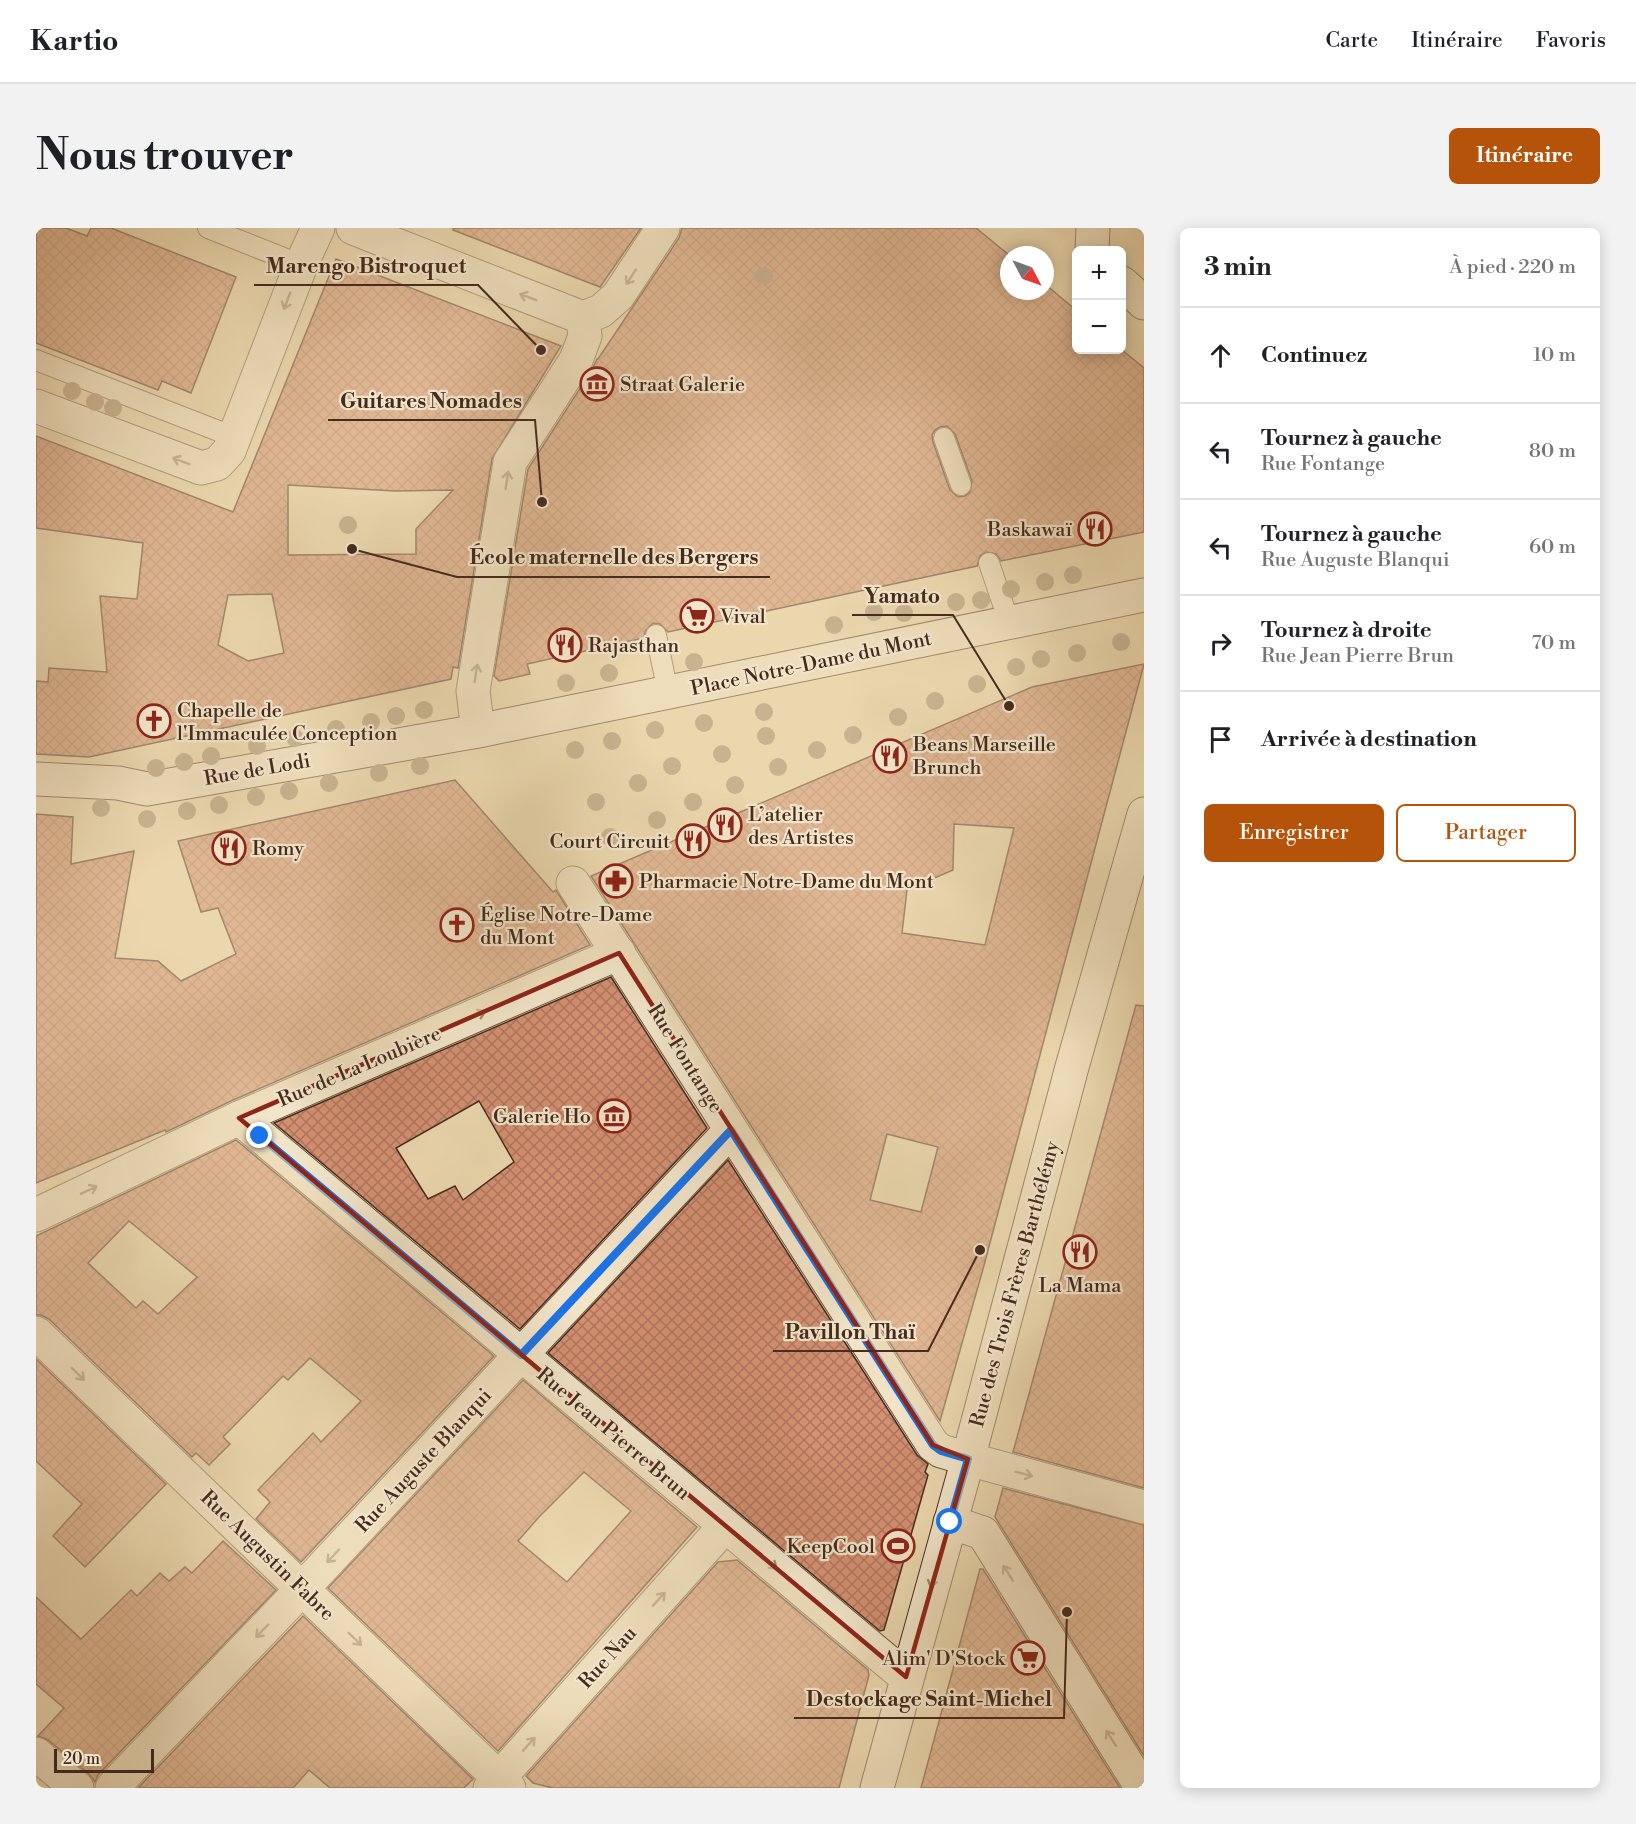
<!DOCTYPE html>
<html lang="fr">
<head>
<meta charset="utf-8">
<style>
	:root { --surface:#fff; --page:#f2f2f2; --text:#202124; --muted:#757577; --line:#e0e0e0; --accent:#b45309 }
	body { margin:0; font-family:"Libre Bodoni",serif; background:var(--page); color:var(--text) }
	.controls { position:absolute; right:18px; top:18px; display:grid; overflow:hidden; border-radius:9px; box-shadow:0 3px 15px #0003 }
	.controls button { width:54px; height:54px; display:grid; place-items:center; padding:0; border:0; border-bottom:2px solid var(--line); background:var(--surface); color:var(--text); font:30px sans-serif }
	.compass { position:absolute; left:964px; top:18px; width:54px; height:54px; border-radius:50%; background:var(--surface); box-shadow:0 3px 15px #0003; rotate:131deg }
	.scale { position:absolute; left:18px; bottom:15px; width:100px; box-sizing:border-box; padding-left:6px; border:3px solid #452b1f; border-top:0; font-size:16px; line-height:21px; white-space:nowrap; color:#452b1f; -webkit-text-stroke:4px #f2e5ca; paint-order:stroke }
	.stop { position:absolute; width:18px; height:18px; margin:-14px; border:4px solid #1a73e8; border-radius:50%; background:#fff }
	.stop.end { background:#1a73e8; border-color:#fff; box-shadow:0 2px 6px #0008 }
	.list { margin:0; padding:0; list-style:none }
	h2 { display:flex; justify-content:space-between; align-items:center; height:78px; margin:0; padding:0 24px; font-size:26px }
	h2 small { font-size:20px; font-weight:400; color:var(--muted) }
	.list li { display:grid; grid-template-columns:39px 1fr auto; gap:18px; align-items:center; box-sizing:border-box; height:96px; padding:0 24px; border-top:2px solid var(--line) }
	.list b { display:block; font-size:22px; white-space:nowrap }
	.list p { margin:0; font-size:20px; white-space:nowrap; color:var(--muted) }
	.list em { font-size:20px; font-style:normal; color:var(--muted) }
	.actions { display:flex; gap:12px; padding:18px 24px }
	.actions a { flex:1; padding:14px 0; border:2px solid var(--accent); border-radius:9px; text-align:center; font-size:21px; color:var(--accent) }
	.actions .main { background:var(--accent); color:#fff }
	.icon { flex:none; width:33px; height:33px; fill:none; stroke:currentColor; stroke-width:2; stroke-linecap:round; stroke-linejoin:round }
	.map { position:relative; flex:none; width:1108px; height:1560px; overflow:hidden; border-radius:9px }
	header { display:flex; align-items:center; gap:36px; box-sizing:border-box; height:84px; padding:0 30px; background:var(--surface); border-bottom:2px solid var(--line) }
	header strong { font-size:28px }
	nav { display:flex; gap:33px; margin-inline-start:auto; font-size:21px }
	.intro { display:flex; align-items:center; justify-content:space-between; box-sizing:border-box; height:144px; padding:0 36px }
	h1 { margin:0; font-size:42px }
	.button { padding:15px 27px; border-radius:9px; background:var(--accent); color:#fff; font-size:21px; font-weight:700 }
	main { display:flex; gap:36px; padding:0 36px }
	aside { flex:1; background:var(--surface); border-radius:9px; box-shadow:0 3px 15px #0003 }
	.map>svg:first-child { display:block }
</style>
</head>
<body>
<header>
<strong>Kartio</strong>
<nav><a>Carte</a><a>Itinéraire</a><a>Favoris</a></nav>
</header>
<div class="intro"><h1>Nous trouver</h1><a class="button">Itinéraire</a></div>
<main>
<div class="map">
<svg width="1108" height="1560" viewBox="0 0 1108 1560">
	<defs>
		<pattern id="building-cross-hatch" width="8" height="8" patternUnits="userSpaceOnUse" patternTransform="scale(1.5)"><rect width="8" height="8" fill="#d49072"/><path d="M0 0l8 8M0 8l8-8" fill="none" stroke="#ae765d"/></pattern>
	</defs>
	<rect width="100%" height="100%" fill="#ebd7ae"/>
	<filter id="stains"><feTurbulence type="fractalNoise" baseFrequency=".00333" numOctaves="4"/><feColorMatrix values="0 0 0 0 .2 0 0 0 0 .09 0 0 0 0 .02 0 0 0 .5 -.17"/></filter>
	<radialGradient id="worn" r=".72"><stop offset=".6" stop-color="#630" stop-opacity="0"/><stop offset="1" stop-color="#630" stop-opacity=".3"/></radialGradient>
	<g fill="url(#building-cross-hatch)" stroke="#452b1f" stroke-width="1.5" fill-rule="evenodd">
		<polygon points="0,0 30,0 51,8 55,0 75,0 200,49 155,165 126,153 122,162 0,115"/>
		<polygon points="417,0 605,0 564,59 417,2"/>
		<path d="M646,0h294l33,27v36h36v-7l32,27v39h45l22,18v164l-143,29 -5,-7 -10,-2 -6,4 -3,10 -309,66 -8,-8 -7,-1 -8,8 -1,7 -117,26 3,10 -31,7 -5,-5 34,-207 64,-99 5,-11h1l81,-121zM911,198l8,8 17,47 -2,11 -5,4 -7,1 -8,-7 -17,-48 -1,-7 3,-5 5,-3z"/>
		<path d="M300,31l225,87 -69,113 -34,209 -5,-1 -2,12 -362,78 -53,-3v-73l12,1 1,-14 58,4 -7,-76 37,3 6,-56 -107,-15v-92l197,76zM252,257l107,6 58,-1 -37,39v25l-128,1zM236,366l12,59 -36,8 -30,-16 10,-50z"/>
		<path d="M1108,436l-161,605 -43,152 -349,-545 441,-189zM918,596l60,4 -29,117 -83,-12 5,-43 46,-20zM851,906l51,13 -17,65 -51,-12z"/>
		<polygon points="419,552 517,664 520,662 554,717 195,873 130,904 129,902 0,955 0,586 37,589 35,636 98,623 79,730 122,733 145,753 200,726 182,680 165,684 142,613"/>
		<path d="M575,749l96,151 -187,201 -246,-206zM443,873l35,61 -51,38 -8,-14 -27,13 -32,-51z"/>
		<polygon points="1100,777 1108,778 1108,1260 977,1224"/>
		<path d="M200,912l258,216 -193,206 -45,-43 14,-17 -12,-12 55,-57 8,9 40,-41 -51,-43 -22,22 -5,-4 -60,61 7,7 -21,21 -13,-12 -4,4 -143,-138 -8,-4h-5v-79zM93,993l68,56 -39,37 -15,-13 -7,7 -48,-45z"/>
		<polygon points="692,932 881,1227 892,1236 889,1244 892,1247 848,1402 844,1403 512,1125"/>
		<polygon points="0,1131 130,1256 49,1339 17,1308 46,1276 0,1233"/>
		<path d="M487,1152l174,147 -199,224 -170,-163zM548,1244l47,39 -64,71 -49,-41 21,-24z"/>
		<polygon points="967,1260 1108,1297 1108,1528 959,1289"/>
		<polygon points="187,1313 240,1362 62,1547 59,1554 53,1546 12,1512 2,1508 28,1480 0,1456 0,1369 45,1411 95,1362 101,1368 124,1345 133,1353 149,1339 156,1345"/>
		<polygon points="701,1332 832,1442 833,1447 803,1560 517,1560 497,1555 490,1548 682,1334"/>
		<polygon points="944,1341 947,1341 1084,1560 885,1560"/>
		<polygon points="267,1388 437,1551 428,1560 294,1560 273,1542 257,1560 102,1560"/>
	</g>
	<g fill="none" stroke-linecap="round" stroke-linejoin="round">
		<g stroke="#6e5643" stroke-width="22">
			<g id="lane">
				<polyline points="172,0 265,37"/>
				<polyline points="0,132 198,209"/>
				<polyline points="908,210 925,257"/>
				<polyline points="953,335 973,394"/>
				<polyline points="620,407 632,464"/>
			</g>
		</g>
		<g stroke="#6e5643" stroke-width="35">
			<g id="street">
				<polyline points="317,0 547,90"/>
				<polyline points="547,90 565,83 582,68 627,0"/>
				<polyline points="0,178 165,240 181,236 193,223 265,37 282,0"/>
				<polyline points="442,503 437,463 474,234 540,132 549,108 547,90"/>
				<polyline points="537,655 897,1217 905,1223 932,1231 1108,1279"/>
				<polyline points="203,890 870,1449"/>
				<polyline points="0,987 203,890 583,725"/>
				<polyline points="0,1105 473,1560"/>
				<polyline points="0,1526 41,1560"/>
				<polyline points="76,1560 267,1360 695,902"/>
				<polyline points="454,1560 689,1298"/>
			</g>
		</g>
		<g stroke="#452b1f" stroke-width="35">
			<g id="secondary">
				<polyline points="1056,22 1057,0"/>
				<polyline points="1086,55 1108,75"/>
				<polyline points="0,551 82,555 111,561 442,503 1108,367"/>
				<polyline points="914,1294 947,1305 1106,1560"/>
				<polyline points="841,1560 932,1231 1036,839 1108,586"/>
			</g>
		</g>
		<use href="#lane" stroke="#f2e5ca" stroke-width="20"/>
		<use href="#street" stroke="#f2e5ca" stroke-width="33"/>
		<use href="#secondary" stroke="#f2e5ca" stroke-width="33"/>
	</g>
	<g fill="#9d886b">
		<circle cx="728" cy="48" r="9"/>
		<circle cx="36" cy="163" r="9"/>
		<circle cx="59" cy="174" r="9"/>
		<circle cx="77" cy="180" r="9"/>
		<circle cx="312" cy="297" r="9"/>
		<circle cx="1037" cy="347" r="9"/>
		<circle cx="1009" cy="354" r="9"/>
		<circle cx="975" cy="361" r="9"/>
		<circle cx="945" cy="372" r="9"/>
		<circle cx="920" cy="374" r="9"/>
		<circle cx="838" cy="384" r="9"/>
		<circle cx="868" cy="385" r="9"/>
		<circle cx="798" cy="397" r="9"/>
		<circle cx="1085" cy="414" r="9"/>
		<circle cx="1041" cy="425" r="9"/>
		<circle cx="1005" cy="431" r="9"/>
		<circle cx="658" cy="434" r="9"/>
		<circle cx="980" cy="439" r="9"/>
		<circle cx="573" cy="445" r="9"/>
		<circle cx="530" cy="455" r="9"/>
		<circle cx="941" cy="456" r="9"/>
		<circle cx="899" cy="473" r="9"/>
		<circle cx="388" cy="482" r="9"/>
		<circle cx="728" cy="484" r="9"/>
		<circle cx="360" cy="488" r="9"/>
		<circle cx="862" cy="489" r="9"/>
		<circle cx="335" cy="494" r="9"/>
		<circle cx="668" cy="495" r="9"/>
		<circle cx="300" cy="501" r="9"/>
		<circle cx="619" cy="502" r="9"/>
		<circle cx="817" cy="507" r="9"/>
		<circle cx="730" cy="508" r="9"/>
		<circle cx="259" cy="510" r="9"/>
		<circle cx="576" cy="513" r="9"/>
		<circle cx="221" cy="518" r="9"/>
		<circle cx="539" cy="522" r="9"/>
		<circle cx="781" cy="522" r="9"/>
		<circle cx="686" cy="526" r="9"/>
		<circle cx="175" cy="528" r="9"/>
		<circle cx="148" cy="534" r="9"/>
		<circle cx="384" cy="538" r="9"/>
		<circle cx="636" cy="538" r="9"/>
		<circle cx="742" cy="539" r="9"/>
		<circle cx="120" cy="540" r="9"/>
		<circle cx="343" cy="545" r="9"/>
		<circle cx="293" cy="555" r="9"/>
		<circle cx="602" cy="555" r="9"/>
		<circle cx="699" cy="557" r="9"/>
		<circle cx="253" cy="563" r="9"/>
		<circle cx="220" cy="569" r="9"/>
		<circle cx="560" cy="574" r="9"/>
		<circle cx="657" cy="574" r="9"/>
		<circle cx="183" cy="577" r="9"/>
		<circle cx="65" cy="580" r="9"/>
		<circle cx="151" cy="583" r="9"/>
		<circle cx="111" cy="591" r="9"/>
		<circle cx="621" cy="592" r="9"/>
		<circle cx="574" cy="609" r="9"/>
	</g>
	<defs><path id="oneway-shaft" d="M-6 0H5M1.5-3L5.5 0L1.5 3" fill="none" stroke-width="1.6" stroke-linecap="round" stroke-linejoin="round" transform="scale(1.5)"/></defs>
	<g stroke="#9c8874">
		<use href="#oneway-shaft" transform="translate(595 49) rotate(123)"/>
		<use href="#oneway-shaft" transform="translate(492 69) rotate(-159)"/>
		<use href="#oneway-shaft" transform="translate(251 73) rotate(111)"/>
		<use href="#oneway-shaft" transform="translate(145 233) rotate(-159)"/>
		<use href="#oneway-shaft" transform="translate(471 252) rotate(-81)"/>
		<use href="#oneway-shaft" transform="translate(440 445) rotate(-81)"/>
		<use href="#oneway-shaft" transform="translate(441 787) rotate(-23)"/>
		<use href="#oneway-shaft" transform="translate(53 962) rotate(-26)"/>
		<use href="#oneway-shaft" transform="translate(42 1146) rotate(44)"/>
		<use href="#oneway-shaft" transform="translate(988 1246) rotate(15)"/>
		<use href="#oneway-shaft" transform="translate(297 1328) rotate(133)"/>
		<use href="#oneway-shaft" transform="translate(734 1335) rotate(40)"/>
		<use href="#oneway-shaft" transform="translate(972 1345) rotate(-122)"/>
		<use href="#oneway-shaft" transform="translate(897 1351) rotate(105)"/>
		<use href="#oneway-shaft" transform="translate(623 1371) rotate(-48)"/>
		<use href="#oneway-shaft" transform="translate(226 1403) rotate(134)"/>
		<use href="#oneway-shaft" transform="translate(319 1411) rotate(44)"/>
		<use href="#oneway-shaft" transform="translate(1075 1510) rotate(-122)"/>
		<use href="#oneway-shaft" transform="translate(493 1516) rotate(-48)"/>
	</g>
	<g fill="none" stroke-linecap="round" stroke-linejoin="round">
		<polyline stroke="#1a73e8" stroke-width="8" points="224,908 485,1127 695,902 897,1217 905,1223 932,1231 914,1294"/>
	</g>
	<path d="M0 0H1108V1560H0ZM583,725l314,492 35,14 -62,218 -667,-559z" fill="#ebd7ae" fill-opacity=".55" fill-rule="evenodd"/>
	<path fill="none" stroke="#8f2418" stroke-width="4.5" stroke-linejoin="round" d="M583,725l314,492 35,14 -62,218 -667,-559z"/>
	<defs>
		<g id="museum-ring" transform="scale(1.725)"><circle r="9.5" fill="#f2e5ca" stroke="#8f2418" stroke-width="1.5"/><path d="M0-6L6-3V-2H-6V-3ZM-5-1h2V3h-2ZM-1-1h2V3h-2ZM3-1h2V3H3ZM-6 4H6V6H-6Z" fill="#8f2418"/></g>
		<g id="restaurant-ring" transform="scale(1.725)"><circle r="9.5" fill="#f2e5ca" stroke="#8f2418" stroke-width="1.5"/><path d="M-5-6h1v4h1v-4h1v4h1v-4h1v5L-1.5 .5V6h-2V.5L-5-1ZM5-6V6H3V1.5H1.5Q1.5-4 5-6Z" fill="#8f2418"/></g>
		<g id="supermarket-ring" transform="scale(1.725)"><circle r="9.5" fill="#f2e5ca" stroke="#8f2418" stroke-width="1.5"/><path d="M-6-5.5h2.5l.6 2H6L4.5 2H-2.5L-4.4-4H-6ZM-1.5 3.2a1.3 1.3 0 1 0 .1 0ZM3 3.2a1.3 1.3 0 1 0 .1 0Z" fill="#8f2418"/></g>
		<g id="church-ring" transform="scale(1.725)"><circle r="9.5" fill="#f2e5ca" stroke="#8f2418" stroke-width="1.5"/><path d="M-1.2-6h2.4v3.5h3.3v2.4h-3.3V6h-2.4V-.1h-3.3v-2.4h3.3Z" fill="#8f2418"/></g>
		<g id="pharmacy-ring" transform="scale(1.725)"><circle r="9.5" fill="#f2e5ca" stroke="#8f2418" stroke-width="1.5"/><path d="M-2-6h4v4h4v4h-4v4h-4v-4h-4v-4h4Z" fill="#8f2418"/></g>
		<g id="stadium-ring" transform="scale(1.725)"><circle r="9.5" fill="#f2e5ca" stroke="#8f2418" stroke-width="1.5"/><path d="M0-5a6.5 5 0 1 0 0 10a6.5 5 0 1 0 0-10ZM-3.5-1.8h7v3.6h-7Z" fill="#8f2418"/></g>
	</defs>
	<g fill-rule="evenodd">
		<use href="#museum-ring" x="561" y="156"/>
		<use href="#restaurant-ring" x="1059" y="301"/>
		<use href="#supermarket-ring" x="661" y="388"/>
		<use href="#restaurant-ring" x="529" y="417"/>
		<use href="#church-ring" x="118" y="493"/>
		<use href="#restaurant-ring" x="854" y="528"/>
		<use href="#restaurant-ring" x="689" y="597"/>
		<use href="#restaurant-ring" x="657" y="613"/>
		<use href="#restaurant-ring" x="193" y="620"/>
		<use href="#pharmacy-ring" x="580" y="653"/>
		<use href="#church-ring" x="421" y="697"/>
		<use href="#museum-ring" x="578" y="888"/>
		<use href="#restaurant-ring" x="1044" y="1024"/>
		<use href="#stadium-ring" x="862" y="1318"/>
		<use href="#supermarket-ring" x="992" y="1430"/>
	</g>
	<g text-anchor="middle" stroke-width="4.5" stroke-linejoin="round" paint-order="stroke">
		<g font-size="20" fill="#452b1f" stroke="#f2e5ca" text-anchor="start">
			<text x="584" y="163">Straat Galerie</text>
			<text x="1036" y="308" text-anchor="end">Baskawaï</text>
			<text x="684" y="395">Vival</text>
			<text x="552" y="424">Rajasthan</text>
			<text x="141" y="489">Chapelle de<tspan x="141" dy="23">l'Immaculée Conception</tspan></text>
			<text x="877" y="523">Beans Marseille<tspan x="877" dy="23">Brunch</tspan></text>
			<text x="712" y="593">L’atelier<tspan x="712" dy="23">des Artistes</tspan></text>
			<text x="634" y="620" text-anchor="end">Court Circuit</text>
			<text x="216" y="627">Romy</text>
			<text x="603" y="660">Pharmacie Notre-Dame du Mont</text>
			<text x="444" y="693">Église Notre-Dame<tspan x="444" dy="23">du Mont</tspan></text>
			<text x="555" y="895" text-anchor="end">Galerie Ho</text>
			<text x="1044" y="1064" text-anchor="middle">La Mama</text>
			<text x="839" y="1325" text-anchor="end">KeepCool</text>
			<text x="969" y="1437" text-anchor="end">Alim' D'Stock</text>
		</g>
		<g font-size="20" fill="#452b1f" stroke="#f2e5ca">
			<text transform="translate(775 435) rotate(-12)" y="7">Place Notre-Dame du Mont</text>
			<text transform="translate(221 541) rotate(-10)" y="7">Rue de Lodi</text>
			<text transform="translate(650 830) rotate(58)" y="7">Rue Fontange</text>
			<text transform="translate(323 838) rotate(-23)" y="7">Rue de La Loubière</text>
			<text transform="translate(978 1056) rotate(-75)" y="7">Rue des Trois Frères Barthélémy</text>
			<text transform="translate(578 1205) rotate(40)" y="7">Rue Jean Pierre Brun</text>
			<text transform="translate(387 1232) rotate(-47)" y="7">Rue Auguste Blanqui</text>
			<text transform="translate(232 1327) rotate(44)" y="7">Rue Augustin Fabre</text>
			<text transform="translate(571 1429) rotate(-48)" y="7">Rue Nau</text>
		</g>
	</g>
	<path fill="none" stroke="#452b1f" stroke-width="2" d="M505 122L442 57H218M506 274L499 192H292M316 321L421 349H734M973 478L917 387H816M944 1022L892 1123H737M1031 1384L1028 1490H758"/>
	<g fill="#452b1f" stroke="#f2e5ca" stroke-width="2">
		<circle cx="505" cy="122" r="6"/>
		<circle cx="506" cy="274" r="6"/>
		<circle cx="316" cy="321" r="6"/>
		<circle cx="973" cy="478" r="6"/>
		<circle cx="944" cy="1022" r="6"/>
		<circle cx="1031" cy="1384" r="6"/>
	</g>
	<g font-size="21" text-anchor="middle" font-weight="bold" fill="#452b1f" stroke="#f2e5ca" stroke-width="4.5" stroke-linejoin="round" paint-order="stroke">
		<text x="330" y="45">Marengo Bistroquet</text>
		<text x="395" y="180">Guitares Nomades</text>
		<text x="578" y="336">École maternelle des Bergers</text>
		<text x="866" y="375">Yamato</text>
		<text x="814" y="1111">Pavillon Thaï</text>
		<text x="893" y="1478">Destockage Saint-Michel</text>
	</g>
	<rect width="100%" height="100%" filter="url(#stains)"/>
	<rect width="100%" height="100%" fill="url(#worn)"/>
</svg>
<div class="controls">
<button>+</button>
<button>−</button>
</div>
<svg class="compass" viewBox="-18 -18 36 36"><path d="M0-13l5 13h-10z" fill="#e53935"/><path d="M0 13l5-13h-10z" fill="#757577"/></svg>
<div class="scale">20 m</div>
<div class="stop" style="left:914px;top:1294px"></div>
<div class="stop end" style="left:224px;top:908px"></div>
</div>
<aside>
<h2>3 min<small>À pied · 220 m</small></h2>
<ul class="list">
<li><svg class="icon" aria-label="ahead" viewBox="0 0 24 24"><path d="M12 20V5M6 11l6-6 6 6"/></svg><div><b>Continuez</b></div><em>10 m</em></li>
<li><svg class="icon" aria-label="left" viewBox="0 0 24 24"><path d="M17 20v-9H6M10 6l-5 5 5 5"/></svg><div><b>Tournez à gauche</b><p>Rue Fontange</p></div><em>80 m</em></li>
<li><svg class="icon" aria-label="left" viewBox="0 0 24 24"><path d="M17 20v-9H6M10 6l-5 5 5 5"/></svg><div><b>Tournez à gauche</b><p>Rue Auguste Blanqui</p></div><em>60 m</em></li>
<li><svg class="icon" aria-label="right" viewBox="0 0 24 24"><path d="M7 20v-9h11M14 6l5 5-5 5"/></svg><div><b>Tournez à droite</b><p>Rue Jean Pierre Brun</p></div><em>70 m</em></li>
<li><svg class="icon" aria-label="arrive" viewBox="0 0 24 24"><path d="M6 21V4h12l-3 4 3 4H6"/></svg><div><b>Arrivée à destination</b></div></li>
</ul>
<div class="actions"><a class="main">Enregistrer</a><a>Partager</a></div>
</aside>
</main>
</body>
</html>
